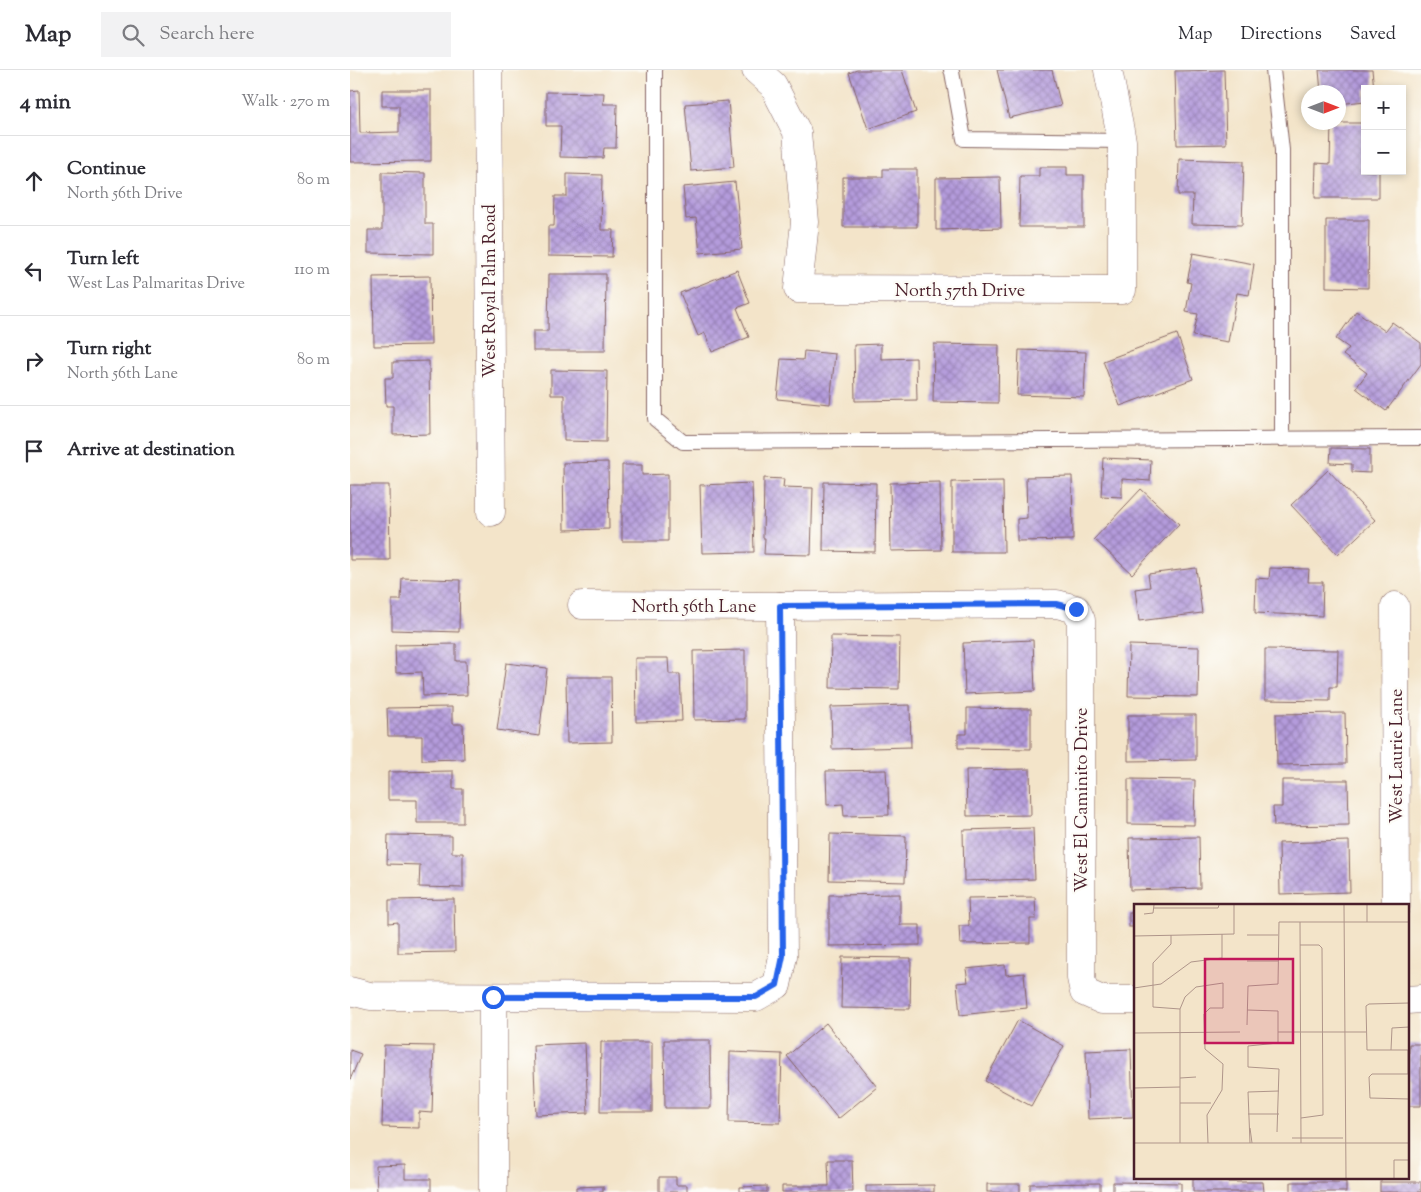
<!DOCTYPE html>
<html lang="en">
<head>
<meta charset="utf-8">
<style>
	:root { --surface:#fff; --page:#f2f2f3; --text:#2b2b33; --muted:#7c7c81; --line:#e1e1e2 }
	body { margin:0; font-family:"Sorts Mill Goudy",serif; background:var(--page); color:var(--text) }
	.controls { position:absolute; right:15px; top:15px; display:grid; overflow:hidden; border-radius:0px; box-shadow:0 2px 8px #0003 }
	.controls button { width:45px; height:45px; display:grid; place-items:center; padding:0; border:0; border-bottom:1px solid var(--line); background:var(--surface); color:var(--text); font:25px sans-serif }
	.compass { position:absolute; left:951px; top:15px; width:45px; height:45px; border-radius:50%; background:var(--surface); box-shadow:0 2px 8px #0003; rotate:90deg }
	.stop { position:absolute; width:15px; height:15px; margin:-11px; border:4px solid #2563eb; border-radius:50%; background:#fff }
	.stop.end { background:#2563eb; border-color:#fff; box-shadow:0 1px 5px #0008 }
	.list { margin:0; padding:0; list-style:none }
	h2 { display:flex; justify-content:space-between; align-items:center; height:65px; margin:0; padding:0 20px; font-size:21px }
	h2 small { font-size:16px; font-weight:400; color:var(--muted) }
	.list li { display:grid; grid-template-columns:32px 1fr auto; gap:15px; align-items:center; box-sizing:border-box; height:90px; padding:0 20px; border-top:1px solid var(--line) }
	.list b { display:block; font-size:19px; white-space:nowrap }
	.list p { margin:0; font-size:16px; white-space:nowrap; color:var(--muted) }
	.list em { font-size:16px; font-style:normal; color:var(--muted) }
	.icon { flex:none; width:28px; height:28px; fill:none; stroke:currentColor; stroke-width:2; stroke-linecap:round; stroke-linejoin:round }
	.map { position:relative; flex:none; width:1071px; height:1122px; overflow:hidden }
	header { display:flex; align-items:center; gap:30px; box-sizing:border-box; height:70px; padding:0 25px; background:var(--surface); border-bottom:1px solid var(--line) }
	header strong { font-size:24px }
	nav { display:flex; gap:28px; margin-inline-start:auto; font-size:18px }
	.search { width:350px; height:45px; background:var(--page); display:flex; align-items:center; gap:12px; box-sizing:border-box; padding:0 18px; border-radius:0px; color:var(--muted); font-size:19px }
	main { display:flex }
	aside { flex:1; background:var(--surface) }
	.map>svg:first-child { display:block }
</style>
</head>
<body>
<header>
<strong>Map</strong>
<div class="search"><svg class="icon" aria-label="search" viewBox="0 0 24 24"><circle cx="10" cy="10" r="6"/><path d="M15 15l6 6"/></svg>Search here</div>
<nav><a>Map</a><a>Directions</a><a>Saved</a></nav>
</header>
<main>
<aside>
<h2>4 min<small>Walk · 270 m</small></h2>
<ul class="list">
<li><svg class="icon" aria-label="ahead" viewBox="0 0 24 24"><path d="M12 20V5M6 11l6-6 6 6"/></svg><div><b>Continue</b><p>North 56th Drive</p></div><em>80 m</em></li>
<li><svg class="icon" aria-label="left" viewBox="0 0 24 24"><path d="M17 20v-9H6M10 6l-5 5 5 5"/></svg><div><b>Turn left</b><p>West Las Palmaritas Drive</p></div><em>110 m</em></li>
<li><svg class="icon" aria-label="right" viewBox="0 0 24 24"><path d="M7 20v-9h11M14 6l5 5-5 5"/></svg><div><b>Turn right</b><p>North 56th Lane</p></div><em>80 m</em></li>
<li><svg class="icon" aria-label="arrive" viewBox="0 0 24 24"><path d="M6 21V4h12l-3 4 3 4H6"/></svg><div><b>Arrive at destination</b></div></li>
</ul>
</aside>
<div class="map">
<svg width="1071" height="1122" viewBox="0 0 1071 1122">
	<defs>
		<pattern id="building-cross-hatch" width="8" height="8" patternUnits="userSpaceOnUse" patternTransform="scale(1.25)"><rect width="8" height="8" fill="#b49bdc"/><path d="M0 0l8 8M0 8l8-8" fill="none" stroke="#947eb3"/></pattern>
	</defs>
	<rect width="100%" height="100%" fill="#fdfcf7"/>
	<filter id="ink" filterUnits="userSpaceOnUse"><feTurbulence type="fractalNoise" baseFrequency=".02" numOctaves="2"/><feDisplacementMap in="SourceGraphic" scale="10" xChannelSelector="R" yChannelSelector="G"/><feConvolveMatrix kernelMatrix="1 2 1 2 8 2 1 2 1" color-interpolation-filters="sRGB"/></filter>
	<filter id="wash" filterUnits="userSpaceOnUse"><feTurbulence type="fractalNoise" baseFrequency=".0096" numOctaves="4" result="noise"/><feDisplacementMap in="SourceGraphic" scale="20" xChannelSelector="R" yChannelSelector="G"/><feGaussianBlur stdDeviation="1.12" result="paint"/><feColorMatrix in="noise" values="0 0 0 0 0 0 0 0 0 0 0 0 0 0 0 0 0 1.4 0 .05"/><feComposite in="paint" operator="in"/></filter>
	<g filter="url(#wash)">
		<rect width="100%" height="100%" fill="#f3e4c9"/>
		<g id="blocks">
			<g fill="url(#building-cross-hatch)">
				<polygon points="507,0 552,0 566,42 518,59 499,3"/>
				<polygon points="647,0 702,0 711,36 659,48"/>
				<polygon points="874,0 876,74 827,75 825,1"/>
				<polygon points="969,0 1022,0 1024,19 1015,19 1015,31 988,34 988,22 971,22"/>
				<polygon points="9,20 10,63 49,62 49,36 32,36 32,20 81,20 81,91 0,92 0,21"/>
				<polygon points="196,22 254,23 253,34 267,34 266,78 254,78 253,88 210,87 211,56 196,56"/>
				<polygon points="378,31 384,97 341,101 335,34"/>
				<polygon points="981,53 1015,53 1015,101 1029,101 1029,128 965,128 966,93 980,94"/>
				<polygon points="829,89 894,91 892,155 842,154 843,125 828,125"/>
				<polygon points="689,97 717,97 717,105 734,105 734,157 669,157 670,106 689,106"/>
				<polygon points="533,99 567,99 567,157 493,157 493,107 533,107"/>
				<polygon points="32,102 75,103 75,154 83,154 83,184 18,183 18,160 32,160"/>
				<polygon points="217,104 252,105 251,160 263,160 262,187 198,186 198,156 204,156 205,126 217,126"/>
				<polygon points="650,107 651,158 586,160 586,108"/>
				<polygon points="385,112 392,179 350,183 346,148 336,149 333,117"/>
				<polygon points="976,150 1019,150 1018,218 976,217"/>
				<polygon points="843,183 904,194 899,225 887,223 878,272 843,266 848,244 836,242 841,213 837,212"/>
				<polygon points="387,200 400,233 387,238 399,267 362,282 355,263 348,266 330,223"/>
				<polygon points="199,204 256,204 255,281 183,281 183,261 198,261"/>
				<polygon points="80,206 81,275 24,276 23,207"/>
				<polygon points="1006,241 1035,261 1042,252 1071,273 1071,294 1036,341 1006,318 1017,303 993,285 999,278 986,269"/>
				<polygon points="827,264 843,309 770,336 753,291"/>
				<polygon points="531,274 531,289 566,288 567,330 505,331 504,275"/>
				<polygon points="584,274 649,275 648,333 583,332"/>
				<polygon points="669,280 736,282 734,327 667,325"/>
				<polygon points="454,281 485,284 480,334 427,329 431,289 453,290"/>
				<polygon points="79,291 80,364 43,365 43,336 36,336 35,308 43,308 43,292"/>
				<polygon points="201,300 257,301 256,372 214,371 214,325 201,325"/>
				<polygon points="981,378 1020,379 1020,403 1002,402 1002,394 980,393"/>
				<polygon points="753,388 801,390 800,411 772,409 772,427 751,426"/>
				<polygon points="258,392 259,459 214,460 213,393"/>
				<polygon points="272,395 292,395 292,405 318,404 318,471 272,471"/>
				<polygon points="978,400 1025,450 988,485 941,435"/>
				<polygon points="722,406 723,470 667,471 667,449 677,448 676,407"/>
				<polygon points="414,408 434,409 433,417 463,418 461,485 414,484 415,468 413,468"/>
				<polygon points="653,411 654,482 602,482 602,412"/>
				<polygon points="474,412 526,413 525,482 473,481"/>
				<polygon points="590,412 591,480 541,481 540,413"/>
				<polygon points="402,413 404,482 352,483 350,415"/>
				<polygon points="0,415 39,415 40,490 0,490"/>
				<polygon points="791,419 829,454 782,504 744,469"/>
				<polygon points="846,498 852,543 789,551 785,519 800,517 798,504"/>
				<polygon points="920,498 959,499 958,512 973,512 972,546 905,543 906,508 919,509"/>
				<polygon points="52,508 110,510 109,562 42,560 42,530 51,530"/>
				<polygon points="481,566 550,567 549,619 480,618"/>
				<polygon points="683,570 685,621 615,624 613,573"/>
				<polygon points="106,574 106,591 116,591 117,625 73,626 72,602 46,603 45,575"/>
				<polygon points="779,575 849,577 848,627 778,626"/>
				<polygon points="915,579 988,580 987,617 980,617 980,631 915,630"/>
				<polygon points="395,580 395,649 344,650 343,581"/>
				<polygon points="285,588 318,588 319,604 330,604 332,651 286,652"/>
				<polygon points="156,593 197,598 189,666 147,660"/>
				<polygon points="216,607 261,607 262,672 217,673"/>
				<polygon points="560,635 561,677 482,679 481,637"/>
				<polygon points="102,637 102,654 113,654 114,689 72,690 72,666 38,666 37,638"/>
				<polygon points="617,638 681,639 681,679 608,678 608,664 617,664"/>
				<polygon points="995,643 996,694 927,695 926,644"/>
				<polygon points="778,645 846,645 846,690 778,691"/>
				<polygon points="680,699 681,745 617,746 616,700"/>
				<polygon points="536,700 537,717 538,717 539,745 494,746 493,734 477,735 476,701"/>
				<polygon points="103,701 103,719 113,719 113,753 67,753 67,730 38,730 38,702"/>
				<polygon points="778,709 845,710 844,755 778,754"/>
				<polygon points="932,710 998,710 999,755 924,756 923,737 932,737"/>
				<polygon points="683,758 685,809 614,811 613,760"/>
				<polygon points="480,764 556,766 555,812 479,810"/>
				<polygon points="38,765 102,766 102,783 113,783 113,818 69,817 70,795 37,794"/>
				<polygon points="849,767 850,818 780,820 779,768"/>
				<polygon points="999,771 1000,822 930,824 929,773"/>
				<polygon points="550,824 550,855 570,855 570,875 479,876 479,825"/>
				<polygon points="685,827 686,849 680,849 680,873 610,874 609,856 619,856 618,828"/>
				<polygon points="104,829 105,882 48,883 48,852 39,853 39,830"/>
				<rect x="779" y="843" width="6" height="14"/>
				<polygon points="492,887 561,888 560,939 491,938"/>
				<polygon points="655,895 656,905 674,903 677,938 610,945 607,913 618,912 616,899"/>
				<polygon points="668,950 714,976 681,1036 635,1011"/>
				<polygon points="476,953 527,1017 488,1049 437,986"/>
				<polygon points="314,970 360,970 361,1038 315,1038"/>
				<polygon points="251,972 302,972 302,1042 250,1042"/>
				<polygon points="235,973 238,1043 186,1045 183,975"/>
				<polygon points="1059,974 1071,974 1071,1036 1058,1036"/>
				<polygon points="34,975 84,976 82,1043 69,1042 69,1058 32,1057"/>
				<polygon points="781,979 783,1047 738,1049 736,981"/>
				<polygon points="0,980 11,984 0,1010"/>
				<polygon points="380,982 432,984 430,1053 379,1052"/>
				<polygon points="478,1090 502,1090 503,1122 432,1122 432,1116 479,1116"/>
				<polygon points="55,1095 55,1109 81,1109 81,1122 27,1122 26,1096"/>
				<polygon points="309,1107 326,1107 326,1115 337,1115 337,1122 309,1122"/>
				<polygon points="843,1108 878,1108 878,1112 913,1112 914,1122 843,1122"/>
				<polygon points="763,1112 831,1113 831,1122 763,1122"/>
				<rect x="941" y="1112" width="55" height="10"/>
				<rect x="1030" y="1112" width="41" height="10"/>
				<polygon points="750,1113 750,1122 680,1122 680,1114"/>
				<rect x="637" y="1114" width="33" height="8"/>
				<polygon points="584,1115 584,1122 516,1122 516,1116"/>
				<polygon points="253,1116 253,1122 226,1122 226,1117"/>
				<polygon points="417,1116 417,1122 390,1122 390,1117"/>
			</g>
		</g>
	</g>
	<g filter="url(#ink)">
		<use href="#blocks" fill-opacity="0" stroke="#856462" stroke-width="1"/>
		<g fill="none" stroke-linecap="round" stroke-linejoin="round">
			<g stroke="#856462" stroke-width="16">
				<g id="service">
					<polyline points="305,0 305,349 333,372 1071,368"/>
					<polyline points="601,0 602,2 614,69 772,71"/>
					<polyline points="923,0 932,80 932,369"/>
				</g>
			</g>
			<g stroke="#856462" stroke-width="29">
				<g id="minor">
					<polyline points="138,0 141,442"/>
					<polyline points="406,0 423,15 447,62 455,152 448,219 772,220 772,71 758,0"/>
					<polyline points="232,535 430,536 707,534 726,539 731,550 731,908 734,922 752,930 785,930"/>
					<polyline points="1045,536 1046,836"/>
					<polyline points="0,921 20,926 406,927 427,915 433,886 430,536"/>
					<polyline points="1057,930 1071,929"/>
					<polyline points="143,1122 143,927"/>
				</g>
			</g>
			<use href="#service" stroke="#fff" stroke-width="14"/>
			<use href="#minor" stroke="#fff" stroke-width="28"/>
		</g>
	</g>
	<g fill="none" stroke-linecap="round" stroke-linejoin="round" filter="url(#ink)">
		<polyline stroke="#2563eb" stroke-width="6" points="143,927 406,927 427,915 433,886 430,536 707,534 726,539"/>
	</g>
	<g text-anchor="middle" stroke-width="4.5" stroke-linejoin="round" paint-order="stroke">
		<g font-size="18" fill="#4a1f2b" stroke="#fdfcf7">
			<text x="610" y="226">North 57th Drive</text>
			<text transform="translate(139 221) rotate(-90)" y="6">West Royal Palm Road</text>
			<text x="344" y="542">North 56th Lane</text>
			<text transform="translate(1046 686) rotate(-90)" y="6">West Laurie Lane</text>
			<text transform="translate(731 730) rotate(-90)" y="6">West El Caminito Drive</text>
		</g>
	</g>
	<g transform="translate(784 834)">
		<rect width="275" height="275" fill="#f3e4c9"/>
		<path fill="none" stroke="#af958a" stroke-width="1" d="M210,1l2,273M233,1v17M20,4h64l1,-3M10,10l9,-1 1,-8M145,18h130M166,18l1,221M37,31v9l-18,19v44l27,2M113,31h31M0,32l100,-2v-29M166,41h19l3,3 1,167 -22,3M113,57h31M0,84l27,-4 30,-22 31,-4v-24M275,99l-40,1 -3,2 1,44h42M113,106l31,1v32l-30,3v21l31,2 -2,63M113,121l1,-39 30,-2 1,-62M144,128h88M0,129l106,-1M257,146l1,-22 17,-1M274,146v24M275,170h-37l-3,3 1,21 39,1M46,174l16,-1M0,184l46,-1M46,199h31M114,210h31M116,224l2,15M158,234h51M0,239h275M46,239v-134l5,-12 11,-10 27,-4v25h-13l-6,6 1,35 18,15 -1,26 -15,25 1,28M116,239l-2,-51 31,-1M260,274v-18h15"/>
		<path fill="#c2185b" fill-opacity="0.15" stroke="#c2185b" stroke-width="2.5" d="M71,55h88v84h-88z"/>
		<rect width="275" height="275" fill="none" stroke="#4a1f2b" stroke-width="2.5"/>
	</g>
</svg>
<div class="controls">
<button>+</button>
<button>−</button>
</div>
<svg class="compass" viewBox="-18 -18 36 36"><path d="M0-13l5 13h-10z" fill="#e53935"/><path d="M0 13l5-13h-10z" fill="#7c7c81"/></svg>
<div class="stop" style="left:143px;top:927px"></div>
<div class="stop end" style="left:726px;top:539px"></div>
</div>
</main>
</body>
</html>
